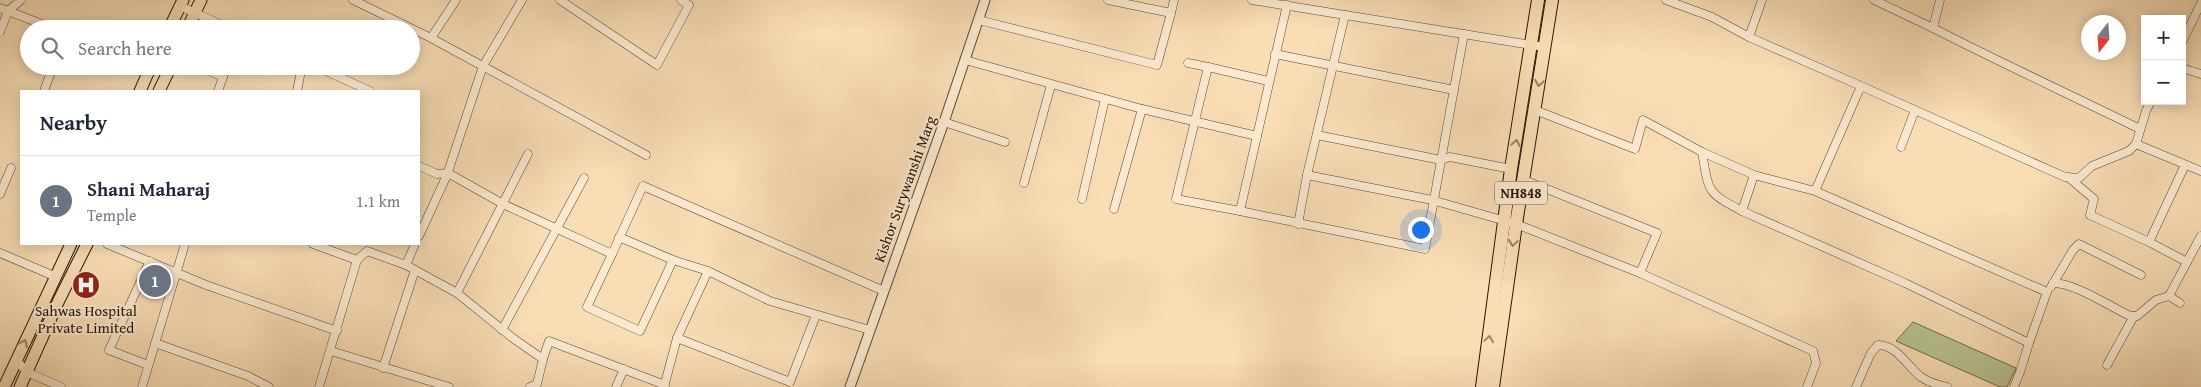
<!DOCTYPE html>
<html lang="en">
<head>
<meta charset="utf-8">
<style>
	:root { --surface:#fff; --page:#f2f2f3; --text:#1f2937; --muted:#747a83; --line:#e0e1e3; --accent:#8f2418 }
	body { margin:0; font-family:"Gentium Book Plus",serif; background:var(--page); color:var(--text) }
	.controls { position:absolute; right:15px; top:15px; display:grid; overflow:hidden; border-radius:0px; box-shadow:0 2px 12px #0003 }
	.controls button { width:45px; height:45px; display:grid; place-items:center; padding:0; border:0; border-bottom:1px solid var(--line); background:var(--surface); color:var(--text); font:25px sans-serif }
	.compass { position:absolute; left:2081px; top:15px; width:45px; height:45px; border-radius:50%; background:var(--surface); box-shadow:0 2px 12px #0003; rotate:197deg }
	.you { position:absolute; left:1420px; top:229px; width:18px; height:18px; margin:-12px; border:4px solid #fff; border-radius:50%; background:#1a73e8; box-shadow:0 0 0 8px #1a73e833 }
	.badge { display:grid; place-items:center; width:32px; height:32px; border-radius:50%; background:var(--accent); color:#fff; font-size:16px; font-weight:700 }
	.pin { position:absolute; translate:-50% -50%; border:2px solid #fff; box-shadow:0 1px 5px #0006 }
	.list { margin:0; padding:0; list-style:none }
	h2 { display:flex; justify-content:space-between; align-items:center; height:65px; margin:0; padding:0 20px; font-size:21px }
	h2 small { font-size:16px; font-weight:400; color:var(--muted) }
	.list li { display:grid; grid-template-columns:32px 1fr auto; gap:15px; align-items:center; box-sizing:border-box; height:90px; padding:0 20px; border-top:1px solid var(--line) }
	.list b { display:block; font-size:19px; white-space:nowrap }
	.list p { margin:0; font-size:16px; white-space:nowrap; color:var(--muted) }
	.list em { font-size:16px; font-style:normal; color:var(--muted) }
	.icon { flex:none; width:28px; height:28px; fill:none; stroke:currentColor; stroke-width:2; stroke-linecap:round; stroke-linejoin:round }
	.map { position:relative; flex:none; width:2201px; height:387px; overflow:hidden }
	.search { position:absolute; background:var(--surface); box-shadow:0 2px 12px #0003; left:20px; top:20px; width:400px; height:55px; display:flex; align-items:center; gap:12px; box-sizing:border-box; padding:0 18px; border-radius:28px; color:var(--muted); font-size:19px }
	.panel { position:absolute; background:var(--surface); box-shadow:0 2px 12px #0003; left:20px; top:90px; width:400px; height:155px; border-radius:0px }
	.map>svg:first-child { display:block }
</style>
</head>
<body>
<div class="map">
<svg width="2201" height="387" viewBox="0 0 2201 387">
	<rect width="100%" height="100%" fill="#f8ddb5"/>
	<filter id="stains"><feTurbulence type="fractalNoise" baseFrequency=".004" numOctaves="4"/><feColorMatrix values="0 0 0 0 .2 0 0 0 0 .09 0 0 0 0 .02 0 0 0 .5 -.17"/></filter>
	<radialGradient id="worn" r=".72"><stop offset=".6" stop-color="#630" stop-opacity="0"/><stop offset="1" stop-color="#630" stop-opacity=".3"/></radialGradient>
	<polygon fill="#b7c292" stroke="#6d6a4e" points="1913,322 2016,368 2007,387 2000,387 1896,341"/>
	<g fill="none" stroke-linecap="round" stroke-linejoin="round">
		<g stroke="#584634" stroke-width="9">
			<g id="minor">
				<polyline points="353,0 431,38 646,155"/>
				<polyline points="560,0 657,65 689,5 681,0"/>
				<polyline points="1252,0 1544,47"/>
				<polyline points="1666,0 1712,17 1749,37 1762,0"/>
				<polyline points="1874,0 1933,28"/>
				<path d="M1940,0l-7,28c68,35 138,67 207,101"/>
				<polyline points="180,6 231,29"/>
				<polyline points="0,8 55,29"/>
				<polyline points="1171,13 1174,0"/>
				<polyline points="979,20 1157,65 1171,13 1108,0"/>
				<polyline points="0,32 8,11 21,0"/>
				<polyline points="1749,37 1861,86 1815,191 2047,292 2029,343 1905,283 1742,211 1754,175 1815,191"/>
				<polyline points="431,38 456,0"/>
				<polyline points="2182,42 2201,3"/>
				<polyline points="1275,54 1454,90"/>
				<polyline points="965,60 1142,109 1257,136 1240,211 1425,249 1464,34"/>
				<polyline points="1188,63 1208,67 1176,199 1240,211"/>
				<polyline points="198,66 223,77"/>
				<polyline points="315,66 370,91"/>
				<polyline points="1208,67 1268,81"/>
				<polyline points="2182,68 2201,74"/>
				<polyline points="1861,86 2065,177 2079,178 2092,166 2129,151 2136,144"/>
				<polyline points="44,91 53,66"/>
				<polyline points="218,91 227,66"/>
				<polyline points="297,91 302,66"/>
				<polyline points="2151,101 2146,111 2136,144 2201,171"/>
				<polyline points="1535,110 1635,149 1643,120 1702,152 1754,175"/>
				<polyline points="944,122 1005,142"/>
				<polyline points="1317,135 1441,160 1450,157 1511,169"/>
				<polyline points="1257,136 1287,5"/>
				<polyline points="1901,147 1915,110"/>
				<path d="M1702,152c7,40 4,40 40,59"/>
				<polyline points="2185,165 2149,242 2187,262 2201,236"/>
				<polyline points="419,166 437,174 448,173 503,204 612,254 643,186 884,291"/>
				<polyline points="1307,175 1432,200 1516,224 1640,273"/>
				<polyline points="2068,177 2094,199 2090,215 2149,242"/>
				<polyline points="1524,180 1657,233 1640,273 1813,351 1816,363 1807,387"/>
				<polyline points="1024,183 1051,85"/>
				<polyline points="0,194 11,168"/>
				<polyline points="1082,199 1105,99"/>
				<polyline points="1114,209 1142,109"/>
				<polyline points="1298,224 1307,175 1345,15"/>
				<polyline points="419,236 447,175 483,66 522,0"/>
				<polyline points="619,237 673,260 708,271 770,301 870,330"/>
				<polyline points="107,244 206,285 337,331"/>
				<polyline points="313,244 357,260 319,387"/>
				<polyline points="415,244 406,265 457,293 514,339 543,359 537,384 530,387"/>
				<polyline points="0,253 54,276"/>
				<polyline points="612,254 587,307 640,331 673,260"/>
				<polyline points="357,260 367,251 406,265"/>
				<polyline points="708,271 677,338 790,382 816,315"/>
				<path d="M2053,283c22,0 56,23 77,33h7l19,-16 13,-4 11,7"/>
				<polyline points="2051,287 2073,250 2079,244 2141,275"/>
				<polyline points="457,293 528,154"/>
				<polyline points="2169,296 2187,262"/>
				<polyline points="502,330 584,178"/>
				<polyline points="155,343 248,376 269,387"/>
				<polyline points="331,351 449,387"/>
				<polyline points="543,359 549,341 665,385"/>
				<polyline points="16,360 27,372 61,387"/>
				<polyline points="148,365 109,350 150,261"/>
				<polyline points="2107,365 2134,316"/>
				<polyline points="383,368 415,270"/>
				<polyline points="142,387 185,244"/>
				<polyline points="616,387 624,369"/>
				<polyline points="664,387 677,338"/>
				<path d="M1856,387l15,-34 7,-8c19,0 29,21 43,32 7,5 17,8 26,10"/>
				<polyline points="2014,387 2020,372 2029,343"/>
			</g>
		</g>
		<g stroke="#584634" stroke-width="11">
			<polyline id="tertiary" points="850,387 944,122 985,0"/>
		</g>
		<g stroke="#231309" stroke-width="13">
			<g id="primary">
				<polyline points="169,29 183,0"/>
				<polyline points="187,29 201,0"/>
				<polyline points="140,91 151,66"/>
				<polyline points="159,91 171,66"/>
				<polyline points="4,387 71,244"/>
				<polyline points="20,387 59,300 87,244"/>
			</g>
		</g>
		<g stroke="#231309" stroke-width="14">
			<g id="trunk">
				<polyline points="1482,387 1511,169 1538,0"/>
				<polyline points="1493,387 1516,224 1552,0"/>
			</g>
		</g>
		<use href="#minor" stroke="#fae9cf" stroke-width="8"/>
		<use href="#tertiary" stroke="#fae9cf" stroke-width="9"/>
		<use href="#primary" stroke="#f8ddb5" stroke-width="11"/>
		<use href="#trunk" stroke="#f8ddb5" stroke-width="12"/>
	</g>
	<defs><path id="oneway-chevron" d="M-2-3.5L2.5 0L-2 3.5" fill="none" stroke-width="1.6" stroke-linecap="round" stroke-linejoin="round" transform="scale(1.25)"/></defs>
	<g stroke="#988268">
		<use href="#oneway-chevron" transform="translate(1539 83) rotate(99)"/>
		<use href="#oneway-chevron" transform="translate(1516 143) rotate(-80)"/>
		<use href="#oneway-chevron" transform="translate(1513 243) rotate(98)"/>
		<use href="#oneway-chevron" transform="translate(1489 339) rotate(-82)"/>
		<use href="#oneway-chevron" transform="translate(24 343) rotate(-65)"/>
	</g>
	<defs>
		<g id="hospital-disc" transform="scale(1.4375)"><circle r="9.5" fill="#8f2418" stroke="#fae9cf"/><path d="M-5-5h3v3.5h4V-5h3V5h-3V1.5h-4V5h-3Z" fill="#fff"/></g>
	</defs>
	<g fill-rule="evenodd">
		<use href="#hospital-disc" x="86" y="285"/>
	</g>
	<g text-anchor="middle" stroke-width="4" stroke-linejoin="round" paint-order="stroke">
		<rect fill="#fae9cf" stroke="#645344" stroke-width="1" x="1495" y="181.5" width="52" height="23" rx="4"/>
		<g font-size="14" font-weight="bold" fill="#231309">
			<text x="1521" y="198">NH848</text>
		</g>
		<g font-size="15" fill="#231309" stroke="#fae9cf">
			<text transform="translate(905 189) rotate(-70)" y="5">Kishor Surywanshi Marg</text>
		</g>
		<g font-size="15" fill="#231309" stroke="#fae9cf">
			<text x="86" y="316">Sahwas Hospital<tspan x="86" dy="17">Private Limited</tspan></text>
		</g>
	</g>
	<rect width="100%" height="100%" filter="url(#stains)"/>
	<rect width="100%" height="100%" fill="url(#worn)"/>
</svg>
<div class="controls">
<button>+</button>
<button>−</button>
</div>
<svg class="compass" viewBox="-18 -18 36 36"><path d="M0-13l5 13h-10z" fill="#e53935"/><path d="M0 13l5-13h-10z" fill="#747a83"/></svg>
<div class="you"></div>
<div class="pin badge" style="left:155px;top:281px;background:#6b7280">1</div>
<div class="search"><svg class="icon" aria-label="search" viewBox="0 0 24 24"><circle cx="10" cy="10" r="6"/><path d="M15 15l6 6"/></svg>Search here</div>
<section class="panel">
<h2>Nearby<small></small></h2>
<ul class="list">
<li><span class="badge" style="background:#6b7280">1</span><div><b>Shani Maharaj</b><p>Temple</p></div><em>1.1 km</em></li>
</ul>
</section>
</div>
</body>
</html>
